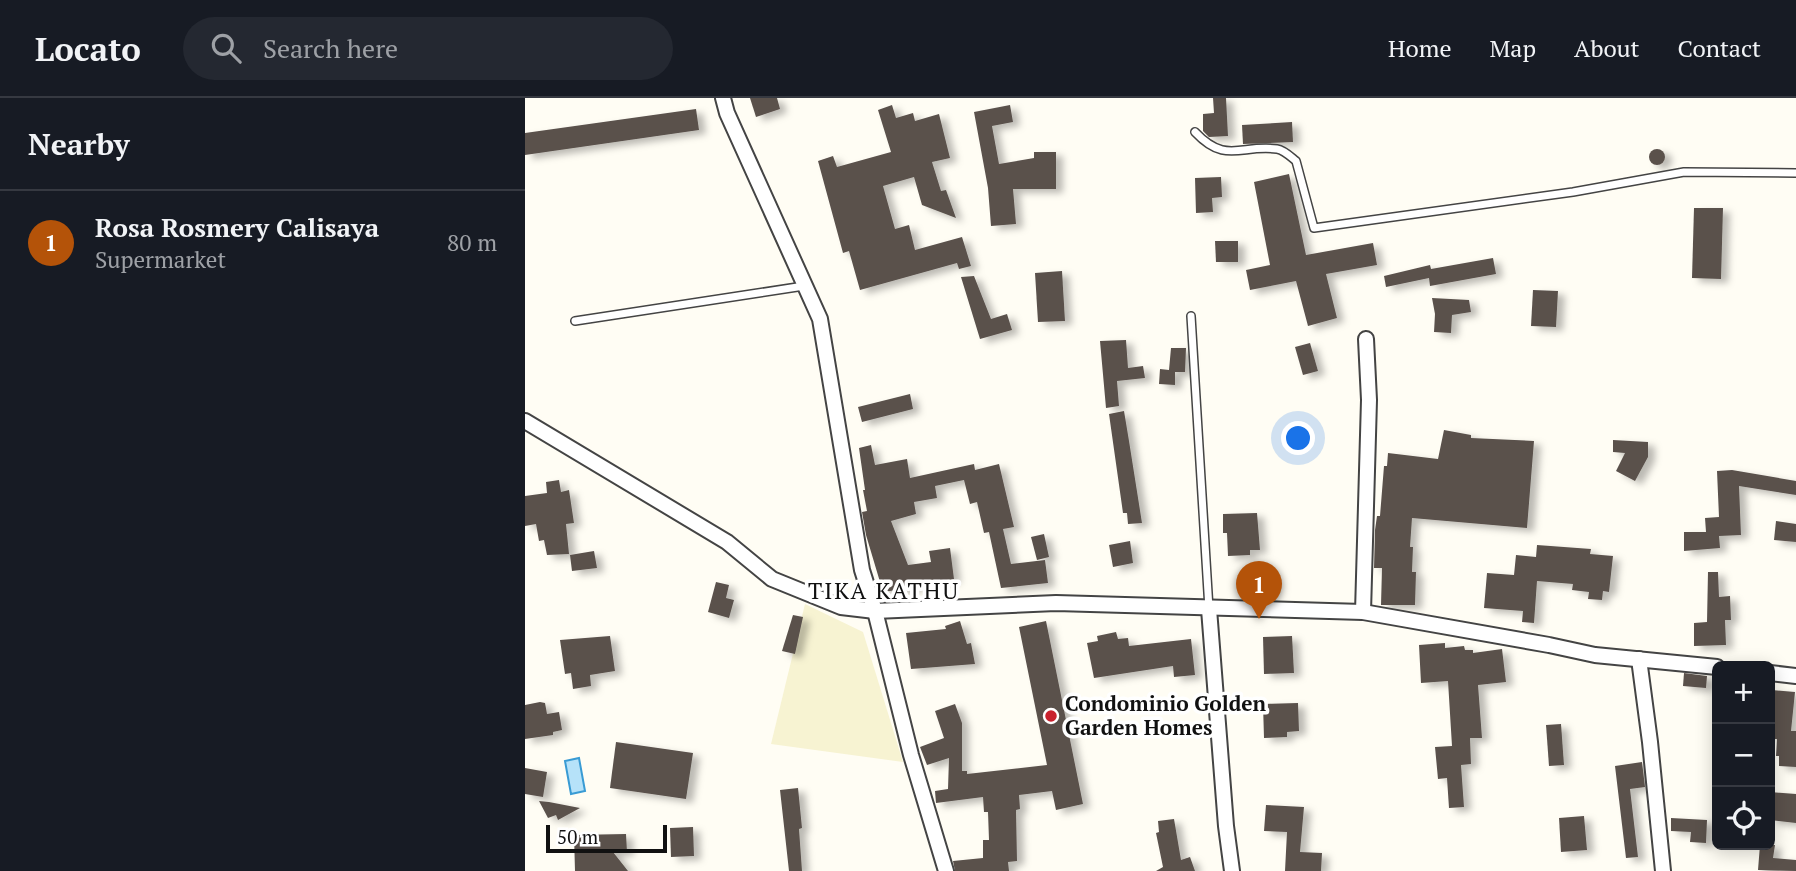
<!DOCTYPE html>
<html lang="en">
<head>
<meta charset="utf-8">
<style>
	:root { --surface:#171b24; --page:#242831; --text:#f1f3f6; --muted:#9ea1a6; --line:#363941; --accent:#b45309 }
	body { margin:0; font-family:"PT Serif",serif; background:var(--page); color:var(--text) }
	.controls { position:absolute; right:21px; bottom:21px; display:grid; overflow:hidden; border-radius:10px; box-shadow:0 4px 18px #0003 }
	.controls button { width:63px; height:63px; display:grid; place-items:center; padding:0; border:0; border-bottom:2px solid var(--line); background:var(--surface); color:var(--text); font:35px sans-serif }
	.scale { position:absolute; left:21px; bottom:18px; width:121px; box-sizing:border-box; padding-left:7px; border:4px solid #111; border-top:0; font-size:19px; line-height:24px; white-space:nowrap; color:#111; -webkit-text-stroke:5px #fff; paint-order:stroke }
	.you { position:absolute; left:774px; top:341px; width:24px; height:24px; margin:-18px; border:5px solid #fff; border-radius:50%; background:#1a73e8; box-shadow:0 0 0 10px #1a73e833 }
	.badge { display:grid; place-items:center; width:46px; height:46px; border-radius:50%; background:var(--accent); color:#fff; font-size:23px; font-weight:700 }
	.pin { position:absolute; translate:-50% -58px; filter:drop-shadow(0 2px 4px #0008) }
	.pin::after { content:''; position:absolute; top:37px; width:24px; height:21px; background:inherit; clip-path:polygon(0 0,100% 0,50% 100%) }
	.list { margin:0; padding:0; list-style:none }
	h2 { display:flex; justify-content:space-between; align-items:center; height:91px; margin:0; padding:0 28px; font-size:30px }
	h2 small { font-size:23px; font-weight:400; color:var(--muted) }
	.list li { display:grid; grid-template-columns:46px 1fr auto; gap:21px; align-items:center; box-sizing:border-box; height:105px; padding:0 28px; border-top:2px solid var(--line) }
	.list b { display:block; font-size:26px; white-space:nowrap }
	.list p { margin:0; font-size:23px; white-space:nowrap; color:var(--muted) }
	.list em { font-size:23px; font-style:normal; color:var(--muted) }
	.icon { flex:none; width:38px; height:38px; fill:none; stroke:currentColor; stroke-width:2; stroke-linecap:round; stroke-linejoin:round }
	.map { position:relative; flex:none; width:1271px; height:773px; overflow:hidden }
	header { display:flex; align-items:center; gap:42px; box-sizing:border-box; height:98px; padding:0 35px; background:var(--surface); border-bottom:2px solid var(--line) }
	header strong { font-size:33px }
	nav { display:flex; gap:38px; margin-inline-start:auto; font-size:24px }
	.search { width:490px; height:63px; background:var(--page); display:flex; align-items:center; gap:18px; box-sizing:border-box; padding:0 24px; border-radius:38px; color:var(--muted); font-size:26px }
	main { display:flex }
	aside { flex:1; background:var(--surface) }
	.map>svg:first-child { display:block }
</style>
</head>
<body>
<header>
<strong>Locato</strong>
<div class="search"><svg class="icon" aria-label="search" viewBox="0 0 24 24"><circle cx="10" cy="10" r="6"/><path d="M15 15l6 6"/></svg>Search here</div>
<nav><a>Home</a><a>Map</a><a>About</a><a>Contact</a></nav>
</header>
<main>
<aside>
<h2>Nearby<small></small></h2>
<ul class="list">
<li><span class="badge">1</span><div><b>Rosa Rosmery Calisaya</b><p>Supermarket</p></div><em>80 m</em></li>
</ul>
</aside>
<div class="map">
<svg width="1271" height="773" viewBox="0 0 1271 773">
	<defs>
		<filter id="shadow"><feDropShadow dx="7" dy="4" stdDeviation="3.5" flood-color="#0004"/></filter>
	</defs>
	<rect width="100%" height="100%" fill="#fffdf4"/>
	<polygon fill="#f7f3d2" points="280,506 338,534 378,664 246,646"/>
	<polygon fill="#b6e2f9" stroke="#399bd4" stroke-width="2" points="54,660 60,693 46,696 40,663"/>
	<g fill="#5a514c" filter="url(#shadow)">
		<polygon points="225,0 252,0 255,11 231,19"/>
		<polygon points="688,0 701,0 703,38 684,39 678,33 678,16 689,15"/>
		<polygon points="367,7 371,20 388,15 390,23 414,16 425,60 407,64 416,93 421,92 431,120 397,107 389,79 358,88 370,131 384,127 390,152 437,139 446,168 434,171 432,165 335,192 324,153 318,155 293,63 308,58 312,69 366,54 353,12"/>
		<polygon points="485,7 488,24 467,28 474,66 509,60 509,54 531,54 531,91 488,91 491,126 466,128 463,90 449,14"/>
		<polygon points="171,11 174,32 0,57 0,35"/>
		<polygon points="767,24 768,44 718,46 717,27"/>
		<circle cx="1132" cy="59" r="8"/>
		<polygon points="764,76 781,157 848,145 852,167 801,176 812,220 783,228 771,183 725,192 721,172 745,167 729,84"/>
		<polygon points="696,79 697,99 687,100 688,114 671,115 670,80"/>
		<polygon points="1169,110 1198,110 1196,181 1167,180"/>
		<polygon points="690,143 713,143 713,164 691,164"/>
		<polygon points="968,160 971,176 905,188 904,180 861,189 859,178 905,167 906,171"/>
		<polygon points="537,173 540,223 513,224 510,175"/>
		<polygon points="449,178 466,221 482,216 487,232 455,241 436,179"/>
		<polygon points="1008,192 1033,193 1031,229 1006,228"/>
		<polygon points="907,200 944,202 946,214 927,217 926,235 909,234 910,216"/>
		<polygon points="601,242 603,270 618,268 620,280 592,283 594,308 581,310 575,243"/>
		<polygon points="785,245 793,273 778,277 770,249"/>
		<polygon points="646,250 661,250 660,274 650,274 650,287 634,286 635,271 644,272"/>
		<polygon points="385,296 388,311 337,324 333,309"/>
		<polygon points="599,313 604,343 617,425 603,426 602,415 598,415 584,316"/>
		<polygon points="919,332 946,337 946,340 1009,343 1002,430 887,420 885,449 888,449 887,474 891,474 890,507 856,507 857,470 849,470 850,432 852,418 855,418 859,368 862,368 863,355 913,361"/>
		<polygon points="1088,342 1123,344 1123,359 1110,383 1091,373 1100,355 1088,354"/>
		<polygon points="346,347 350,367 382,361 385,380 449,366 450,372 474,366 489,429 478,431 486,466 520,462 523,485 476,490 464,434 459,435 452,404 445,406 439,382 410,388 412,400 389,404 391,416 366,423 383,467 406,464 404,453 425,450 429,481 392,486 392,489 358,494 341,437 337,414 342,413 338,392 340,392 334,350"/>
		<polygon points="1207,372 1271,383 1271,397 1214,388 1216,437 1194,438 1195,450 1159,453 1159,434 1181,434 1180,420 1194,419 1192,373"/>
		<polygon points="34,382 36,394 44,392 49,425 41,426 44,456 22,457 19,442 14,443 11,426 0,428 0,398 22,395 21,384"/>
		<polygon points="732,415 735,452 725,452 725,457 703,458 702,435 698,435 698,416"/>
		<polygon points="1251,423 1271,426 1271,444 1249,442"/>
		<polygon points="519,436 524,459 512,462 506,439"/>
		<polygon points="605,443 608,465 588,469 584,447"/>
		<polygon points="1012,447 1066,451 1065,456 1088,458 1084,494 1078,493 1077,502 1063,501 1064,494 1047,492 1048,486 1012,483 1009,525 997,524 998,513 959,510 962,475 989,477 991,457 1011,459"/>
		<polygon points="69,453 72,470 47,473 45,457"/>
		<polygon points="1183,474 1193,474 1194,499 1205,498 1206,522 1200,522 1201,547 1169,548 1169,525 1182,524"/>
		<polygon points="191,484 204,487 201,500 209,502 204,520 183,514"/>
		<polygon points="268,517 278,519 270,556 257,553"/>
		<polygon points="435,523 442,546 446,545 450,566 386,571 381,535 421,531 420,528"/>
		<polygon points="521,523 558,706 531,712 527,693 494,697 495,711 491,712 492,763 483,764 484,773 430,773 428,763 458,760 458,742 464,742 463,714 459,714 458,699 411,705 410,693 423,691 424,660 402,667 395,649 419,640 410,613 430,606 437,625 437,673 442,673 442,676 522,667 494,529"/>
		<polygon points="591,534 593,541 603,540 604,548 666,541 670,577 649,579 648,568 569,580 562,545 573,543 572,538"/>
		<polygon points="85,538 90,573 65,577 66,588 48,591 46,575 40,576 35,542"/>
		<polygon points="767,538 769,575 739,576 738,539"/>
		<polygon points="920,545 920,550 939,548 940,552 948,552 948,555 977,551 981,584 953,587 957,640 945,640 946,666 936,667 939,709 924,710 922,680 913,681 910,649 927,648 923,583 896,585 894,547"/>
		<polygon points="1159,575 1182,578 1181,590 1158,588"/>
		<polygon points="1247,592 1270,594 1266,633 1271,633 1271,669 1254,668 1254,658 1251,658 1252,641 1245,641"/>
		<polygon points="15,604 20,605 22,616 34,614 37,632 28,634 28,637 0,641 0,607"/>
		<polygon points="773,605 774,633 762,634 762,639 739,640 738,606"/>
		<polygon points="1036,626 1039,667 1024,668 1021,627"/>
		<polygon points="91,644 168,655 161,701 85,690"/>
		<polygon points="1117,664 1120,689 1105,691 1113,759 1101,760 1090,668"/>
		<polygon points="0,670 22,674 18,699 0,696"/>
		<polygon points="273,690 277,730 274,731 277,773 264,773 255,692"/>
		<polygon points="1245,694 1271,696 1271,725 1245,722"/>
		<polygon points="14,703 24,704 55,710 33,722 31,717 23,720"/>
		<polygon points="741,707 779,709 775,754 797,755 796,773 760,773 762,734 739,733"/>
		<polygon points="1059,718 1062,752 1036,754 1034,720"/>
		<polygon points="1146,720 1182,722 1181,745 1165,744 1166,734 1146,733"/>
		<polygon points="649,721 656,762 665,759 670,773 631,773 638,769 631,735 634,734 633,723"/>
		<polygon points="168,729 169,758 146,759 145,730"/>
		<polygon points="101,736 102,754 88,754 103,773 50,773 49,737"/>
		<polygon points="1235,747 1250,747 1248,760 1271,762 1271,773 1233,772"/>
	</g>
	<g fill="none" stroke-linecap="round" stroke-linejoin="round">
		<g stroke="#444" stroke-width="10">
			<g id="service">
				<path d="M670,34c31,33 46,12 82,17 7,1 14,8 19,12l18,67 259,-36 111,-20 112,1"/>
				<polyline points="666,218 684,511"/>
				<polyline points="50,223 279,188"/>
			</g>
		</g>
		<g stroke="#444" stroke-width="18">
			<g id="minor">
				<polyline points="198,0 202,15 295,221 337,472 350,513 386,657 421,773"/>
				<polyline points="0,323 202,444 247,481 316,509 350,513 531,505 838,514 1024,547 1070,557 1192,569"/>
				<polyline points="684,511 701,728 707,773"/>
				<polyline points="838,514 844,302 841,241"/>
				<polyline points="1114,561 1125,644 1138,773"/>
				<polyline points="1245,575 1271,578"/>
			</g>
		</g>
		<use href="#service" stroke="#fff" stroke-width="7"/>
		<use href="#minor" stroke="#fff" stroke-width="14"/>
	</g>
	<circle fill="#c9212d" stroke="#fff" stroke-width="2.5" cx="526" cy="618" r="7"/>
	<g text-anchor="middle" stroke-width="7" stroke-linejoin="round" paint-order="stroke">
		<g font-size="21" font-weight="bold" fill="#111" stroke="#fff" text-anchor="start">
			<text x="540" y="613">Condominio Golden<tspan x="540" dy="24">Garden Homes</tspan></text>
		</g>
		<g font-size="23" letter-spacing="2" fill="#111" stroke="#fff">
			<text x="359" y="501">TIKA KATHU</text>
		</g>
	</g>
</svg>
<div class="controls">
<button>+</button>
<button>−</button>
<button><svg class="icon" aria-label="locate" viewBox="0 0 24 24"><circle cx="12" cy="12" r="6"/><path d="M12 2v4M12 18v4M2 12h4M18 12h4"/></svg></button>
</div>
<div class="scale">50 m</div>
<div class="you"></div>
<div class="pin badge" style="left:734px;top:521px">1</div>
</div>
</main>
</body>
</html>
